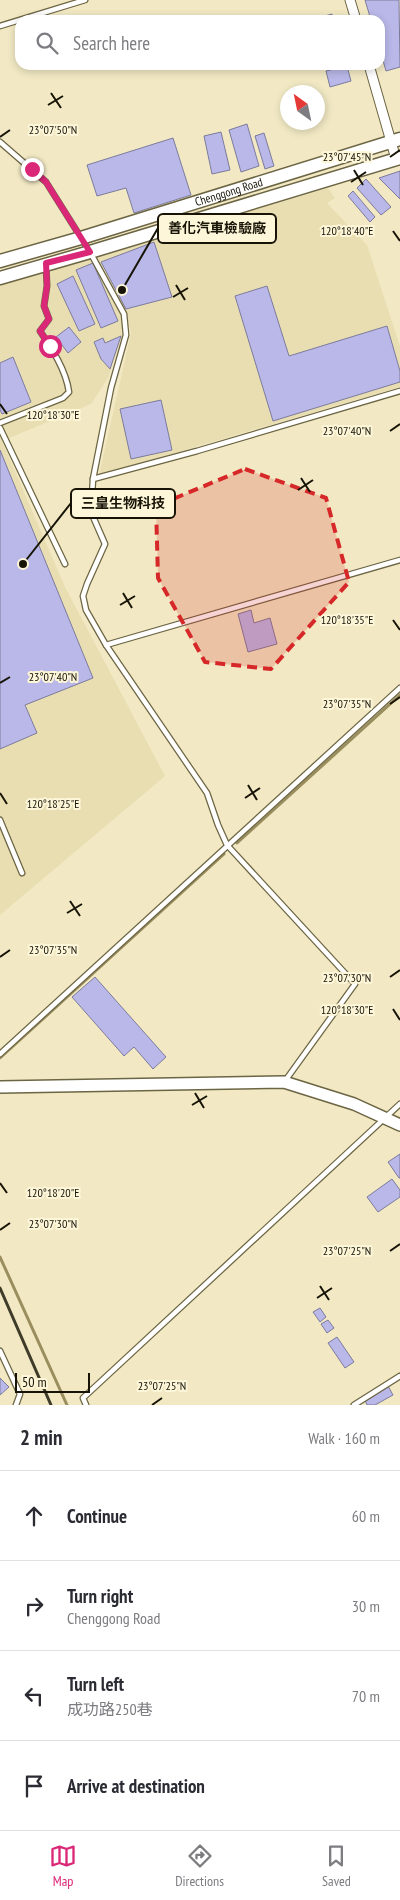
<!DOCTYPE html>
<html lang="en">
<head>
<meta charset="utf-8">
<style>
	:root { --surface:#fff; --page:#f2f2f3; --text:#2b2b33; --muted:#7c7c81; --line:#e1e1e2; --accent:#db2777 }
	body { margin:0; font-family:"PT Sans Narrow","Noto Sans TC",sans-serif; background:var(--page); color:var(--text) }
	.compass { position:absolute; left:280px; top:85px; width:45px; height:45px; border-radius:50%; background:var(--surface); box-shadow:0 2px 8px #0003; rotate:327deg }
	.scale { position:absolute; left:15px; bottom:12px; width:75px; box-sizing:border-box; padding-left:5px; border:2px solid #171407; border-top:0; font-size:14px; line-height:18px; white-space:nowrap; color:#171407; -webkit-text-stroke:4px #fdf6d9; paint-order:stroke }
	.stop { position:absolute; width:15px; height:15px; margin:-11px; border:4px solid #db2777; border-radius:50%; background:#fff }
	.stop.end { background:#db2777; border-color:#fff; box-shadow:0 1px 5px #0008 }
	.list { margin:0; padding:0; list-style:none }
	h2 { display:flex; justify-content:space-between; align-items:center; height:65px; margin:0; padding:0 20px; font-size:21px }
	h2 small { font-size:16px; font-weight:400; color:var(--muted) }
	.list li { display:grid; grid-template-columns:32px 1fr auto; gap:15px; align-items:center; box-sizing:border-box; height:90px; padding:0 20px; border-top:1px solid var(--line) }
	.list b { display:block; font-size:19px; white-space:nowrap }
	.list p { margin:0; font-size:16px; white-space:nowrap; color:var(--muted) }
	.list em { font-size:16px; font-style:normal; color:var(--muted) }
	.icon { flex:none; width:28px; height:28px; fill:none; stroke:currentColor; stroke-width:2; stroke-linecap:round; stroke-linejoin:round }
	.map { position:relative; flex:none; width:400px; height:1405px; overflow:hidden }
	.search { position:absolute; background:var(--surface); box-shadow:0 2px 8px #0003; left:15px; right:15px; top:15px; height:55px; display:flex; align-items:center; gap:12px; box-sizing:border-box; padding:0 18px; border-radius:15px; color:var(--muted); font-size:19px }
	.sheet { height:425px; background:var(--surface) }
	nav { display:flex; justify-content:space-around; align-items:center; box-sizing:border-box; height:70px; border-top:1px solid var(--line); background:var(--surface); font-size:14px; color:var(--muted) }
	nav a { display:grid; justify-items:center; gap:2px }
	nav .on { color:var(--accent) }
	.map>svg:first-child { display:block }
</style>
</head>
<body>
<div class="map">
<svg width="400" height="1405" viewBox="0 0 400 1405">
	<rect width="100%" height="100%" fill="#f2e9c4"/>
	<g fill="#e9deb2">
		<polygon points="328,188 335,198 327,203 367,245 400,346 400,387 99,475 131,333 126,312 96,257"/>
		<polygon points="90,257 122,315 123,335 108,378 91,404 2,441 65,587 165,776 0,915 0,285"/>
	</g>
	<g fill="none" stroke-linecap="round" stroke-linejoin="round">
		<g stroke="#9a8e5e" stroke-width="3">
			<polyline points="237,843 400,695"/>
			<polyline points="0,1058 224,854"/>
			<polyline points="0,1257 67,1405"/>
		</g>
	</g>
	<g fill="#b9b8e8" stroke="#7c7b9c">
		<polygon points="365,0 399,0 400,67 386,71 380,50 380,20 371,20"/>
		<polygon points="332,14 333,20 310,20"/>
		<polygon points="347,66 351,81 330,87 326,71"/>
		<polygon points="247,124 259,166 241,172 229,130"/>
		<polygon points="221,132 230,170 212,174 204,136"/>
		<polygon points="264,133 274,166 265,169 255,136"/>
		<polygon points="173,138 191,195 134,213 126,188 97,196 87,165"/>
		<polygon points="400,171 400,199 379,178"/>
		<polygon points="366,179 391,207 381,215 357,188"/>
		<polygon points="353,191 375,217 370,222 348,196"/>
		<polygon points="154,242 172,297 126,309 101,262"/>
		<polygon points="93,263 118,321 101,328 76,270"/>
		<polygon points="73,276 95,324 79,331 57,284"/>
		<polygon points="267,286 289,356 387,326 400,371 400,382 273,421 235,296"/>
		<polygon points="69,327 81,342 68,353 56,337"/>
		<polygon points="121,336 110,369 101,359 94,342 103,338 105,343"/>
		<polygon points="13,357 31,402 2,414 0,410 0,363"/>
		<polygon points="161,400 172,450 131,459 120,409"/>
		<polygon points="0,450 93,678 25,705 37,733 0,749"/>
		<polygon points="251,610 254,623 270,618 277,644 248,652 238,614"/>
		<polygon points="95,977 166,1057 153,1069 134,1047 124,1056 72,997"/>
		<polygon points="400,1154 400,1178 399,1178 388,1162"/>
		<polygon points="392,1179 400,1190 400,1197 378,1212 367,1197"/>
		<polygon points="320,1308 326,1317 320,1322 313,1312"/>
		<polygon points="328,1320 334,1328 327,1333 321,1324"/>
		<polygon points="337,1337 354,1362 345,1368 328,1343"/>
		<polygon points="0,1378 9,1387 0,1395"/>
		<polygon points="388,1386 393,1395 375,1405 367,1405 365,1400"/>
	</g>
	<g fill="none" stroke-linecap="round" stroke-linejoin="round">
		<g stroke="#6c6544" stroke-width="7">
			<g id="service">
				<polyline points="0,26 85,0"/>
				<polyline points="0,142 46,182 90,252 124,314 126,335 111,388 93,479 91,512 105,544 87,584 83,596 86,610 106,645 207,793 218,825 227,845 355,984 285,1081"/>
				<path d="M0,423l63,-25 6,-6c-3,-22 -17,-43 -29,-61l9,-12 -5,-13 3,-20 -1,-20"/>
				<polyline points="0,428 65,564"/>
				<polyline points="93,479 197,451 400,391"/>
				<polyline points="106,645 400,560"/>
				<polyline points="0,820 22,873"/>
				<polyline points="0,1054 400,688"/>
				<polyline points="0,1351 20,1394 16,1405"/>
				<polyline points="86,1405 83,1398 400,1104"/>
				<polyline points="354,1405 400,1376"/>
			</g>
		</g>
		<g stroke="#6c6544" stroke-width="11">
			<g id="minor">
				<polyline points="350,0 356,20"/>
				<polyline points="369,65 396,159"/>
			</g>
		</g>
		<g stroke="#6c6544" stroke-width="14">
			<polyline id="tertiary" points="0,1087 284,1082 354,1104 400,1125"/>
		</g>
		<g stroke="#6c6544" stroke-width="15">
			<g id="secondary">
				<path id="s1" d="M0,261l81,-23 319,-99"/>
				<polyline points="0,278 90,252 400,158"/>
			</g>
		</g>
		<use href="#service" stroke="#fff" stroke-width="4.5"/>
		<use href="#minor" stroke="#fff" stroke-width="9"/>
		<use href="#tertiary" stroke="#fff" stroke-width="11"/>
		<use href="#secondary" stroke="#fff" stroke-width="12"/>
		<polyline stroke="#3f3b29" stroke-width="3" points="0,1288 51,1405"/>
	</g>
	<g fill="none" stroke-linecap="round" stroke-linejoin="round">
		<polyline stroke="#db2777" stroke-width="6" points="32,169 46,182 90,252 46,263 47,286 44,306 49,319 40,331 50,346"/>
	</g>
	<path fill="#d62828" fill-opacity="0.2" stroke="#d62828" stroke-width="4" stroke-dasharray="10 6" stroke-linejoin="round" d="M245,469l81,29 23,84 -78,87 -66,-7 -47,-84 -2,-72z"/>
	<path fill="none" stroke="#171407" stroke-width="2" d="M51,93l10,15M48,105l15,-9M0,137l10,-7M390,157l10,-7M354,170l9,15M351,182l15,-10M393,231l7,10M176,285l9,15M173,297l15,-9M0,404l7,10M390,431l10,-7M301,478l9,14M298,490l15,-10M123,593l9,15M120,605l15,-9M393,620l7,10M0,683l10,-6M390,704l10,-7M248,785l9,15M0,793l7,11M245,798l15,-10M70,901l10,15M67,913l15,-9M0,957l10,-7M390,977l10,-7M393,1009l7,11M195,1093l9,15M192,1105l15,-9M0,1183l7,10M0,1230l10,-7M390,1251l10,-7M320,1286l9,14M317,1298l15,-10M152,1405l10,-7"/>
	<g text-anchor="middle" stroke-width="4" stroke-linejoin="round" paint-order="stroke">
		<g font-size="12" fill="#171407" stroke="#fdf6d9">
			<text dy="4" stroke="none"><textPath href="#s1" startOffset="239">Chenggong Road</textPath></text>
		</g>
	</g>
	<g font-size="12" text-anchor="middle" fill="#171407" stroke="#fdf6d9" stroke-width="4" stroke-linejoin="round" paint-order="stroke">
		<text x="53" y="134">23°07'50"N</text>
		<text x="347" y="161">23°07'45"N</text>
		<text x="347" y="235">120°18'40"E</text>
		<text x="53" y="419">120°18'30"E</text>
		<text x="347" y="435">23°07'40"N</text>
		<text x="347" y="624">120°18'35"E</text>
		<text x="53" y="681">23°07'40"N</text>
		<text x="347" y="708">23°07'35"N</text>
		<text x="53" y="808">120°18'25"E</text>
		<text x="53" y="954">23°07'35"N</text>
		<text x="347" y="982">23°07'30"N</text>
		<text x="347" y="1014">120°18'30"E</text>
		<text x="53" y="1197">120°18'20"E</text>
		<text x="53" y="1228">23°07'30"N</text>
		<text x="347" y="1255">23°07'25"N</text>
		<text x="162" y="1390">23°07'25"N</text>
	</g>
	<path fill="none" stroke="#171407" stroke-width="2" d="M122 290L158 228M23 564L71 503"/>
	<g fill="#171407" stroke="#fdf6d9" stroke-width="2">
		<circle cx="122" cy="290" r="5"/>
		<circle cx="23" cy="564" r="5"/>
	</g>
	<g fill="#fdf6d9" stroke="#171407" stroke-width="2">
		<rect x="158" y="214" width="118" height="29" rx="5"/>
		<rect x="71" y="489" width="104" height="29" rx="5"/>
	</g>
	<g font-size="14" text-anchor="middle" font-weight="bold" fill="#171407">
		<text x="217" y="233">善化汽車檢驗廠</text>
		<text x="123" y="508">三皇生物科技</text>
	</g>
</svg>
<svg class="compass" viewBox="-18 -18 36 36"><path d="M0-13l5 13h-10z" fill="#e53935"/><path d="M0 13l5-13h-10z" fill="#7c7c81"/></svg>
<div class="scale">50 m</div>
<div class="stop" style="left:50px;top:346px"></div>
<div class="stop end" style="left:32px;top:169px"></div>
<div class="search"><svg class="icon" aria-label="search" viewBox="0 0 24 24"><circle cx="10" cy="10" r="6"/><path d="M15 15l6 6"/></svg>Search here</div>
</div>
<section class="sheet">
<h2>2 min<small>Walk · 160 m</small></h2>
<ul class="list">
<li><svg class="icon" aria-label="ahead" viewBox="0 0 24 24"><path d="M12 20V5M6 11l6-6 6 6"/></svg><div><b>Continue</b></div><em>60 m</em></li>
<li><svg class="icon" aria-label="right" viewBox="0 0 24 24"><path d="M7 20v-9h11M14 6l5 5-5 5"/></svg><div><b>Turn right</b><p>Chenggong Road</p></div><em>30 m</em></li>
<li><svg class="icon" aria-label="left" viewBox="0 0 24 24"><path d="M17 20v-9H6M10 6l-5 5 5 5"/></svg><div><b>Turn left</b><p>成功路250巷</p></div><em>70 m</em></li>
<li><svg class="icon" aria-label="arrive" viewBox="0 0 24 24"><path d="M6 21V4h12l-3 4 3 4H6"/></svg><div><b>Arrive at destination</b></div></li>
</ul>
</section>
<nav>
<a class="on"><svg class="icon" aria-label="map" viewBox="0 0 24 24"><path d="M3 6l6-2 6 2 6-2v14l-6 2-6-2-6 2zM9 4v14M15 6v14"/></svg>Map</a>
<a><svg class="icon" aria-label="directions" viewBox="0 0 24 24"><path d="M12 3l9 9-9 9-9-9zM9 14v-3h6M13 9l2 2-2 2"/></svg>Directions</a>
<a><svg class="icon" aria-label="saved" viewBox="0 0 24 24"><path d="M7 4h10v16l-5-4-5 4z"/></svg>Saved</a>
</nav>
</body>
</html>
